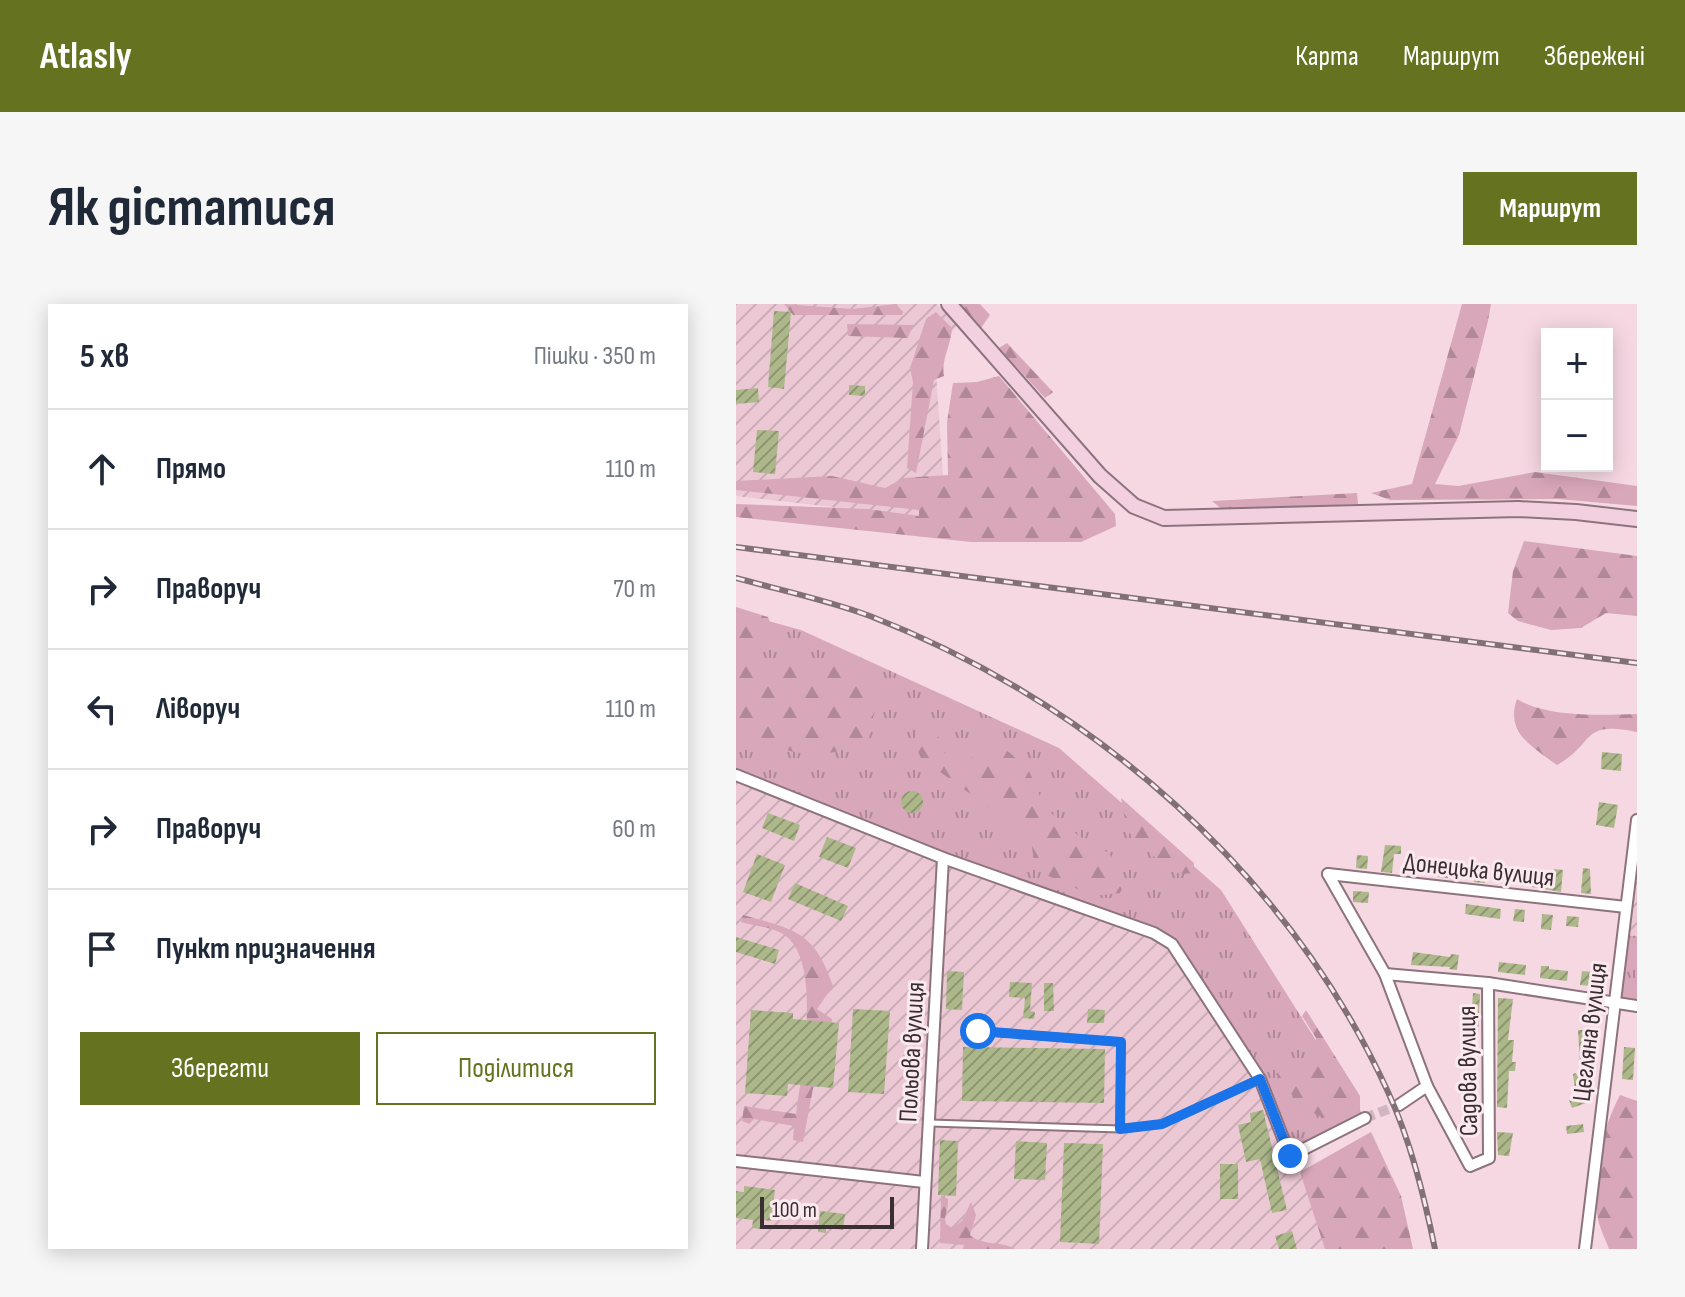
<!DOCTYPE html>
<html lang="uk">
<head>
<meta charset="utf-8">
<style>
	:root { --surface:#fff; --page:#f6f6f7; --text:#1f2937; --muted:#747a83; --line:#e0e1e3; --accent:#657320 }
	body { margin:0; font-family:"Sofia Sans Condensed",sans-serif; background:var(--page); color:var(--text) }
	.controls { position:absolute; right:24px; top:24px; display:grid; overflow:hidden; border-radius:0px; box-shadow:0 4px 20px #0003 }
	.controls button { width:72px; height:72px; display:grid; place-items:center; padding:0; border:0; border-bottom:2px solid var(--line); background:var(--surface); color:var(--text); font:40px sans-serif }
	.scale { position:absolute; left:24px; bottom:20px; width:134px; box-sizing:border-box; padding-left:8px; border:4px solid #392e32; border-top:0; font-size:22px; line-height:28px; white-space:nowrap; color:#392e32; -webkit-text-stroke:6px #fbe9f0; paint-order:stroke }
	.stop { position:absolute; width:24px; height:24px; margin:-18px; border:6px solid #1a73e8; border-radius:50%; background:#fff }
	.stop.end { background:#1a73e8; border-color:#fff; box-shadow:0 2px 8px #0008 }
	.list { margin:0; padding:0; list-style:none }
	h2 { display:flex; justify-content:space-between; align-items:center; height:104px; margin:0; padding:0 32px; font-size:34px }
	h2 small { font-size:26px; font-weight:400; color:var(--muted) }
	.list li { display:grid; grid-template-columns:52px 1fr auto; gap:24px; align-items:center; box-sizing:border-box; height:120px; padding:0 32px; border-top:2px solid var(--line) }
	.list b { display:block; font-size:30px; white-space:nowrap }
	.list em { font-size:26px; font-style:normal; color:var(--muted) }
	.actions { display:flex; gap:16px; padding:24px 32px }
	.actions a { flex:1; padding:18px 0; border:2px solid var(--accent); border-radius:0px; text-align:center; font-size:28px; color:var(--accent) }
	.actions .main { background:var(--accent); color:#fff }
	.icon { flex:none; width:44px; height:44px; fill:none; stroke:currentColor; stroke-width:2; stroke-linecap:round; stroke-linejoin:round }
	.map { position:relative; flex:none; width:901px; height:945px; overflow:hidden; border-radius:0px }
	header { display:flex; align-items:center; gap:48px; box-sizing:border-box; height:112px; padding:0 40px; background:var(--accent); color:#fff }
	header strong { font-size:38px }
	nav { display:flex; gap:44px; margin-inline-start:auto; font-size:28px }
	.intro { display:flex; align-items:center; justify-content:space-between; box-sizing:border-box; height:192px; padding:0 48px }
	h1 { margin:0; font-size:56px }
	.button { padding:20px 36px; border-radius:0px; background:var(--accent); color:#fff; font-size:28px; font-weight:700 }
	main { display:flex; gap:48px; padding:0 48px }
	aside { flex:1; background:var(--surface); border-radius:0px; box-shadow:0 4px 20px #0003 }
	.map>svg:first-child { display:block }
</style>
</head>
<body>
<header>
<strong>Atlasly</strong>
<nav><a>Карта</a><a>Маршрут</a><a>Збережені</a></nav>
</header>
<div class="intro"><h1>Як дістатися</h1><a class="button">Маршрут</a></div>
<main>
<aside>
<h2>5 хв<small>Пішки · 350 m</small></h2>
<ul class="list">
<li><svg class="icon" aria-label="ahead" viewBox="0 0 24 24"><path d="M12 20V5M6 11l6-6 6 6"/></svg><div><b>Прямо</b></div><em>110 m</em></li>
<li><svg class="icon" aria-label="right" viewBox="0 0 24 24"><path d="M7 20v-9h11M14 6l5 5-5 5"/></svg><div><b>Праворуч</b></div><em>70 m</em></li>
<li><svg class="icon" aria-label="left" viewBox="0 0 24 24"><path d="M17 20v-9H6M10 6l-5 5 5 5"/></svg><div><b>Ліворуч</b></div><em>110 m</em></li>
<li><svg class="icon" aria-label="right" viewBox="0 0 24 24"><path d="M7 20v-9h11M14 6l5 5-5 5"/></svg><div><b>Праворуч</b></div><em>60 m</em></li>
<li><svg class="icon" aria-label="arrive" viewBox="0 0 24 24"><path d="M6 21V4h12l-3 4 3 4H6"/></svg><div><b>Пункт призначення</b></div></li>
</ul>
<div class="actions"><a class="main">Зберегти</a><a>Поділитися</a></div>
</aside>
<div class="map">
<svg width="901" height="945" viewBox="0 0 901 945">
	<defs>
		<pattern id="industrial-furrows" width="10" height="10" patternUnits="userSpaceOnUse" patternTransform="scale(2)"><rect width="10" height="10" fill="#ecc8d5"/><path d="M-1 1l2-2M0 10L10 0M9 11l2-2" fill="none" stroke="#cbacb7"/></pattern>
		<pattern id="grass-tufts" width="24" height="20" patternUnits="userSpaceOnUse" patternTransform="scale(2)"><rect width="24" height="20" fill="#d8a7ba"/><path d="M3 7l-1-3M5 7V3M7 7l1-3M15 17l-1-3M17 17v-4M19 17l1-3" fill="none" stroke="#b08898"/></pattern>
		<pattern id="forest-firs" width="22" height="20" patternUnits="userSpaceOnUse" patternTransform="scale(2)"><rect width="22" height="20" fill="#d8a7ba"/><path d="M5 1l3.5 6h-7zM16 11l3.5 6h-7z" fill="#b08898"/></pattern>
		<pattern id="building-hatch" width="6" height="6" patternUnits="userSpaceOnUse" patternTransform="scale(2)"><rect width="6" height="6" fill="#adb88a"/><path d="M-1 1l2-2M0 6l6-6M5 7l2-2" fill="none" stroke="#8e9671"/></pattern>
	</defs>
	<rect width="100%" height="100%" fill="#f6d8e3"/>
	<g fill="url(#industrial-furrows)">
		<polygon points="0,0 201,0 221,21 199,53 210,216 0,192"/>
		<polygon points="0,471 436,640 524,775 554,852 595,929 599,945 0,945"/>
		<polygon points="901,532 901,632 886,631"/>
	</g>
	<g fill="url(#grass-tufts)">
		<polygon points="0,308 65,326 323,444 485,586 629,814 554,852 524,775 436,640 0,471"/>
		<polygon points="886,631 901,632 901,702 880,699"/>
	</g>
	<g fill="url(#forest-firs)">
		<polygon points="48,0 116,5 160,0 167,8 166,11 57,11"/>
		<polygon points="224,0 244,0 254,11 245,24"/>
		<polygon points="726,0 755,0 752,17 723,131 699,180 722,182 799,168 901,182 901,202 822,195 654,196 635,189 676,180"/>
		<path d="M200,8l16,16c-1,18 -11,31 -8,48l-10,4 -18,93 -9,-5 6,-86 -3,-14 16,-49z"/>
		<polygon points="111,20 177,21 172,34 112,32"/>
		<polygon points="271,39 317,88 309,94 263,44"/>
		<polygon points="263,72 379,210 380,222 345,238 235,238 0,213 0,200 132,205 183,212 183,206 0,186 0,177 96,172 149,184 167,174 212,171 211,118 217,79 241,78"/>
		<polygon points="621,189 622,200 487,206 476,197"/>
		<polygon points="788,237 901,252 901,312 870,309 845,324 815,326 782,317 772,309 777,267"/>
		<path d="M0,303l32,10 4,10 -12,31 5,9c25,-4 113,-11 112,29 0,14 -7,30 -11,44 -47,26 -87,13 -130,-13z"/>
		<path d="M781,395c31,19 84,16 120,15v18c-58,-12 -41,12 -80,33 -25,-19 -52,-32 -40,-66z"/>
		<path d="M187,420l13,4c5,19 7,32 28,38l18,-19 13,-2 14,7 20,19 16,37 34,28 30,17 16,28 -5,12 -27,3 -51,-23 -8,-11 -2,-15 -20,-23 -91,-66 -6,-13v-14z"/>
		<polygon points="385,494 458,559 458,569 443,570 429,562 400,537 391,526"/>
		<path d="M7,611c53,15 71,16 90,71l-16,23 15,10 -2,36 -16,28 -11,59 -10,-2 1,-14 -40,-7 -5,5 -7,-3 2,-15 52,8c5,-39 28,-155 -13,-180 -11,-7 -29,-8 -42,-12z"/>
		<path d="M570,706l54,86v14c-35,26 -64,-8 -84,-36 13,-9 26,-6 39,-14l1,-22 -14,-22z"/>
		<path d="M884,791l17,6v148h-28c-4,-11 -11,-24 -12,-36 -4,-41 4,-81 23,-118z"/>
		<polygon points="635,828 665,892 677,945 589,945 564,868"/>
		<path d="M205,891l7,4c1,10 -5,16 -2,25l6,4 10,-7 9,-19 5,13 -6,20c12,11 33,6 45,14h-52l1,-4 -24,-2z"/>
	</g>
	<g fill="url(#building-hatch)">
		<polygon points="38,7 55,8 48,85 32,83"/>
		<polygon points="113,81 129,82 129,92 113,91"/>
		<polygon points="22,84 23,98 0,100 0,86"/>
		<polygon points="21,126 43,127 39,170 17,168"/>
		<polygon points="866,448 886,450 885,467 865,465"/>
		<circle cx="176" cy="498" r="11"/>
		<polygon points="863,498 882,501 878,524 860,521"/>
		<polygon points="32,509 64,521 58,537 26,524"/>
		<polygon points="91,533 120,544 112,564 83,553"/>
		<polygon points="649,541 665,542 665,550 658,550 656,569 645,568"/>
		<polygon points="21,550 49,561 35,598 7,588"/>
		<polygon points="621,551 632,552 631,565 620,564"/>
		<polygon points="675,553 687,554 685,570 673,569"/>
		<polygon points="704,558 714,559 712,574 702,573"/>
		<polygon points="740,562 751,563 749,579 738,578"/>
		<polygon points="847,564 854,565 855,590 845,589"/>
		<polygon points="818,565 827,566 825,588 796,583 797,570 818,572"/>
		<polygon points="59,579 112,602 105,617 52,595"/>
		<polygon points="617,587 633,588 632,599 617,598"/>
		<polygon points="730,600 765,605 764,615 729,610"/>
		<polygon points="779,605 789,606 788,618 777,617"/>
		<polygon points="806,610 817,611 815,626 805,625"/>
		<polygon points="831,612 843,613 842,623 830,622"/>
		<polygon points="0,633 43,646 39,660 0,648"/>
		<polygon points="677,648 714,653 715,650 723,651 721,666 713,665 714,663 675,661"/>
		<polygon points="763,658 790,661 789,671 762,668"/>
		<polygon points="805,662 813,662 813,665 832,667 831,677 804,674"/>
		<polygon points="211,667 228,668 226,706 210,705"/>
		<polygon points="846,667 858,668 856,682 844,681"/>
		<polygon points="274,678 296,679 294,707 299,708 298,715 287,714 289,694 273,693"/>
		<polygon points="308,679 317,679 318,707 308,707"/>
		<polygon points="737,689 744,690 742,730 733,729 733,704 736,704"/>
		<polygon points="762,694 777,695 772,736 778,736 776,758 780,758 779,767 773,767 771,804 761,803"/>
		<polygon points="117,705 154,707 148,790 112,788"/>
		<polygon points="352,705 369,706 368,719 351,719"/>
		<polygon points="15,706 57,709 57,715 103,719 97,784 52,780 51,792 9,789"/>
		<polygon points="842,726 859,726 858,737 856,737 857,758 844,759"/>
		<polygon points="227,743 369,745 368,799 226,797"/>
		<polygon points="888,743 899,744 897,776 886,775"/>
		<polygon points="840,769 842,773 850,772 851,782 845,783 850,799 836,804 833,796 840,794 837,770"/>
		<polygon points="527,806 551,906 536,909 524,855 510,858 502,821 515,818 514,809"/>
		<polygon points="847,820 848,828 831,830 830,822"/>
		<polygon points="761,828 777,829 773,852 762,851"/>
		<polygon points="204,836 222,837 220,892 202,891"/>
		<polygon points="280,837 311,839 309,876 278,875"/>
		<polygon points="328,839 367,840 363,940 324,938"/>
		<rect x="484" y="860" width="18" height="35"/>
		<polygon points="8,882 39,886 37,902 41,903 40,913 35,912 35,917 26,916 25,925 16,924 17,916 0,914 0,887 8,888"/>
		<polygon points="84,907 109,910 107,926 90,924 90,929 82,928"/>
		<polygon points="556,927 561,945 543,945 539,932"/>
	</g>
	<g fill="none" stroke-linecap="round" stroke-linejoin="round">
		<polyline stroke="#d0b6c0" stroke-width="10" stroke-dasharray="10 5" stroke-linecap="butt" points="629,814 663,801"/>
		<g stroke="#8d737d" stroke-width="9">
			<g id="service">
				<polyline points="242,727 385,738 384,825"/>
				<polyline points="194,819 384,825 426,820 523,775"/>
			</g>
		</g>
		<g stroke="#8d737d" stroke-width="14">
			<g id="minor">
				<polyline points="0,471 207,554 418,629 436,640 524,775 554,852 629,814"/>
				<polyline points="592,570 890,603"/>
				<polyline points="592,570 649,670 691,782 663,801"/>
				<polyline points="649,670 752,679 901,702"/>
				<polyline points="691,782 734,862 753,854 752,679"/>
				<polyline points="0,857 188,878"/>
				<polyline points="186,945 207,554"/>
				<polyline points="849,945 901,516"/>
			</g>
		</g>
		<g stroke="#8d737d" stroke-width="18">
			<polyline id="secondary" points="213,0 364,172 398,202 428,214 782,205 840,208 901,215"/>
		</g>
		<use href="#service" stroke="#fff" stroke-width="5"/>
		<use href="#minor" stroke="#fff" stroke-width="10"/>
		<use href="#secondary" stroke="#f3d0e0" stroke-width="14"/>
		<g stroke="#827077" stroke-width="6">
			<g id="rail">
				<polyline points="0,243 901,359"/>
				<path d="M0,274c44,12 91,22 134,38 223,87 418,257 518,476 23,50 36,104 47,157"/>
			</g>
		</g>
		<use href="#rail" stroke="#fbe9f0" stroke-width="3" stroke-dasharray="9" stroke-linecap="butt"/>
	</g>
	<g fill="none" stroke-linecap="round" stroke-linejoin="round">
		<polyline stroke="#1a73e8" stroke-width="10" points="242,727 385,738 384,825 426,820 524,775 554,852"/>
	</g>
	<g text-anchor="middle" stroke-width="6" stroke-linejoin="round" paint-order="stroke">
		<g font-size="26" fill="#392e32" stroke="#fbe9f0">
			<text transform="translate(743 565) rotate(6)" y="9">Донецька вулиця</text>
			<text transform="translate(853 728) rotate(-83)" y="9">Цегляна вулиця</text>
			<text transform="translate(175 748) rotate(-87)" y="9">Польова вулиця</text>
			<text transform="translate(731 767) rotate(-91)" y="9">Садова вулиця</text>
		</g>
	</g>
</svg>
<div class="controls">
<button>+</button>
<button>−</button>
</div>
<div class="scale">100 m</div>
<div class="stop" style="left:242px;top:727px"></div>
<div class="stop end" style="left:554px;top:852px"></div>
</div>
</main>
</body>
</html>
